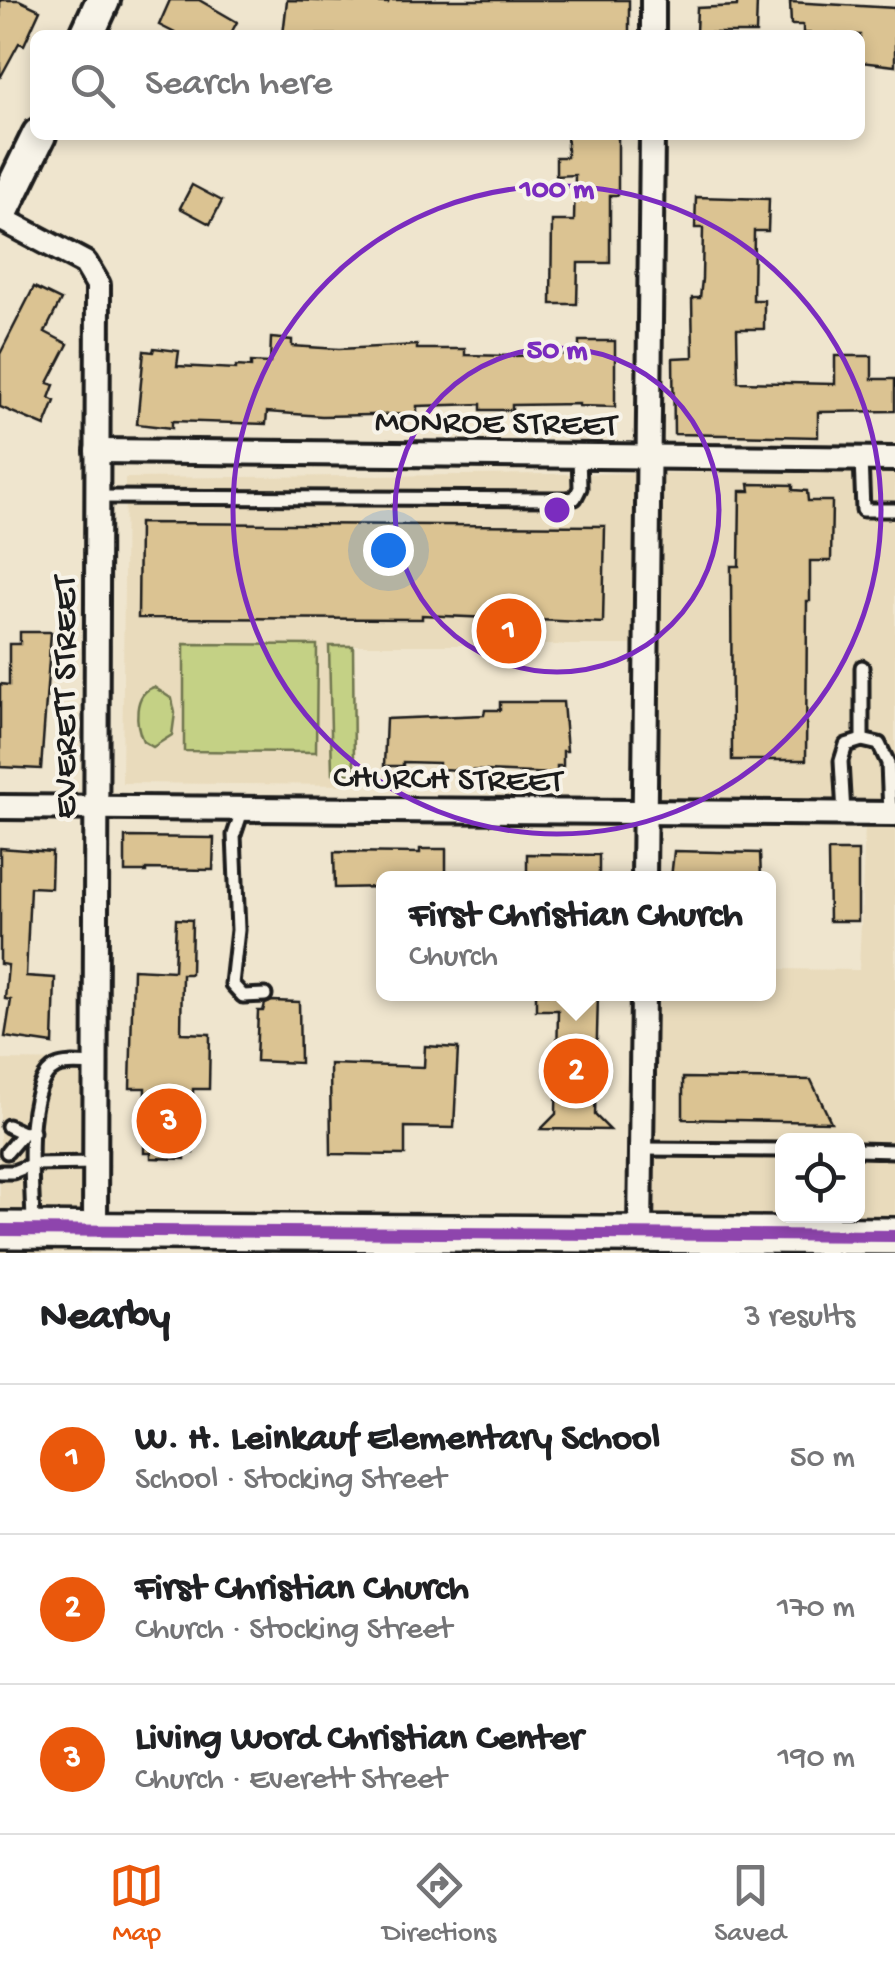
<!DOCTYPE html>
<html lang="en">
<head>
<meta charset="utf-8">
<style>
	:root { --surface:#fff; --page:#f6f6f6; --text:#202124; --muted:#757577; --line:#e0e0e0; --accent:#ea580c }
	body { margin:0; font-family:"Gochi Hand",sans-serif; background:var(--page); color:var(--text) }
	.controls { position:absolute; right:30px; bottom:30px; display:grid; overflow:hidden; border-radius:15px; box-shadow:0 5px 15px #0003 }
	.controls button { width:90px; height:90px; display:grid; place-items:center; padding:0; border:0; border-bottom:2px solid var(--line); background:var(--surface); color:var(--text); font:50px sans-serif }
	.you { position:absolute; left:388px; top:550px; width:35px; height:35px; margin:-25px; border:8px solid #fff; border-radius:50%; background:#1a73e8; box-shadow:0 0 0 15px #1a73e833 }
	.badge { display:grid; place-items:center; width:65px; height:65px; border-radius:50%; background:var(--accent); color:#fff; font-size:32px; font-weight:700 }
	.pin { position:absolute; translate:-50% -50%; border:5px solid #fff; box-shadow:0 2px 10px #0006 }
	.popup { position:absolute; left:376px; top:871px; width:400px; height:130px; box-sizing:border-box; display:grid; place-content:center; border-radius:15px; background:var(--surface); filter:drop-shadow(0 2px 8px #0005); font-size:32px; white-space:nowrap; color:var(--muted) }
	.popup b { font-size:38px; color:var(--text) }
	.popup::after { content:''; position:absolute; left:50%; top:100%; margin-left:-20px; border:20px solid transparent; border-top-color:var(--surface) }
	.list { margin:0; padding:0; list-style:none }
	h2 { display:flex; justify-content:space-between; align-items:center; height:130px; margin:0; padding:0 40px; font-size:42px }
	h2 small { font-size:32px; font-weight:400; color:var(--muted) }
	.list li { display:grid; grid-template-columns:65px 1fr auto; gap:30px; align-items:center; box-sizing:border-box; height:150px; padding:0 40px; border-top:2px solid var(--line) }
	.list b { display:block; font-size:38px; white-space:nowrap }
	.list p { margin:0; font-size:32px; white-space:nowrap; color:var(--muted) }
	.list em { font-size:32px; font-style:normal; color:var(--muted) }
	.icon { flex:none; width:55px; height:55px; fill:none; stroke:currentColor; stroke-width:2; stroke-linecap:round; stroke-linejoin:round }
	.map { position:relative; flex:none; width:895px; height:1253px; overflow:hidden }
	.search { position:absolute; background:var(--surface); box-shadow:0 5px 15px #0003; left:30px; right:30px; top:30px; height:110px; display:flex; align-items:center; gap:25px; box-sizing:border-box; padding:0 35px; border-radius:15px; color:var(--muted); font-size:38px }
	.sheet { height:580px; background:var(--surface) }
	nav { display:flex; justify-content:space-around; align-items:center; box-sizing:border-box; height:140px; border-top:2px solid var(--line); background:var(--surface); font-size:28px; color:var(--muted) }
	nav a { display:grid; justify-items:center; gap:5px }
	nav .on { color:var(--accent) }
	.map>svg:first-child { display:block }
</style>
</head>
<body>
<div class="map">
<svg width="895" height="1253" viewBox="0 0 895 1253">
	<rect width="100%" height="100%" fill="#efe5ce"/>
	<filter id="ink" filterUnits="userSpaceOnUse"><feTurbulence type="fractalNoise" baseFrequency=".01" numOctaves="2"/><feDisplacementMap in="SourceGraphic" scale="20" xChannelSelector="R" yChannelSelector="G"/><feConvolveMatrix kernelMatrix="1 2 1 2 8 2 1 2 1" color-interpolation-filters="sRGB"/></filter>
	<g filter="url(#ink)">
		<g fill="#e9dbbc" fill-rule="evenodd">
			<polygon points="895,471 895,804 657,803 656,645 354,645 357,785 122,783 125,478"/>
			<path d="M865,826l30,1v426h-241l2,-259h112l1,-25 90,1zM782,1140h76v76h-76z"/>
			<polygon points="0,1060 87,1061 90,1253 0,1253"/>
		</g>
		<g fill="#c4d185" stroke="#707650" stroke-width="2.5">
			<polygon points="184,644 317,645 316,752 184,751"/>
			<polygon points="329,646 353,646 354,773 332,774"/>
			<path d="M154,687l18,12 3,14 -3,22 -19,12 -10,-6c-8,-17 -10,-48 11,-54z"/>
		</g>
		<g fill="#dbc392" stroke="#1c1c1c" stroke-width="2.5">
			<polygon points="0,0 19,0 40,10 24,45 19,43 0,78"/>
			<polygon points="170,0 199,0 237,22 230,35 179,35 159,25"/>
			<polygon points="287,0 388,3 389,0 629,0 629,35 283,35"/>
			<polygon points="737,0 757,0 756,33 696,33 697,8 737,6"/>
			<polygon points="790,2 895,8 895,66 860,62 860,35 803,33 803,25 791,25"/>
			<polygon points="567,135 618,135 618,195 610,195 610,263 578,263 577,304 551,304 552,221 574,221 575,175 556,176 556,157 567,157"/>
			<polygon points="192,185 222,201 210,224 180,208"/>
			<polygon points="696,197 769,199 768,231 754,231 753,300 764,300 764,329 737,329 738,382 835,384 835,356 872,356 872,379 895,379 895,411 818,412 818,437 674,434 673,358 693,357 692,298 700,298 702,279 703,228 695,228"/>
			<polygon points="34,287 61,300 45,332 68,344 48,383 54,385 49,398 55,401 45,426 0,407 0,354"/>
			<polygon points="271,338 292,340 292,346 339,349 417,345 417,349 465,349 465,355 512,356 579,354 579,341 615,341 615,407 579,406 579,404 512,405 512,410 481,410 481,404 417,406 417,414 322,416 267,412 266,424 172,421 172,428 137,424 144,351 153,352 154,348 179,351 177,366 236,369 236,366 251,367 251,362 270,363"/>
			<polygon points="749,484 793,485 793,490 807,491 808,501 832,501 831,561 810,561 810,601 807,601 806,760 732,760 731,566 739,566 740,491 750,491"/>
			<polygon points="139,523 605,526 603,623 422,615 422,619 138,618"/>
			<polygon points="20,632 51,632 41,769 0,767 0,684 9,685 9,644 20,644"/>
			<polygon points="500,702 563,702 567,751 563,751 563,766 557,766 557,774 439,769 439,763 403,762 403,766 384,766 386,719 484,715 485,710 500,710"/>
			<polygon points="125,837 214,838 213,870 146,869 146,872 125,872"/>
			<polygon points="0,848 52,852 51,888 30,887 26,976 55,978 53,1044 5,1037 11,1000 5,999 8,965 0,964"/>
			<polygon points="420,849 446,849 446,878 384,878 384,887 335,888 334,852 420,853"/>
			<polygon points="674,851 760,853 761,878 671,878"/>
			<polygon points="828,851 858,851 858,921 829,921"/>
			<polygon points="527,854 599,855 599,878 527,878"/>
			<polygon points="176,919 192,920 191,974 182,974 181,1033 210,1034 209,1089 193,1089 193,1153 185,1153 185,1159 151,1158 151,1153 144,1153 145,1088 130,1088 133,969 174,971"/>
			<polygon points="536,994 598,994 595,1115 610,1130 541,1129 556,1114 558,1010 536,1010"/>
			<polygon points="272,1001 299,1002 300,1063 256,1061 258,1011 263,1011 265,1004"/>
			<polygon points="425,1046 458,1048 454,1128 405,1127 405,1155 331,1154 330,1064 424,1067"/>
			<polygon points="683,1078 811,1080 831,1122 683,1119"/>
		</g>
		<g fill="none" stroke-linecap="round" stroke-linejoin="round">
			<g stroke="#1c1c1c" stroke-width="19">
				<g id="lane">
					<polyline points="861,459 863,510 895,510"/>
					<polyline points="97,497 566,499 575,498 580,488 579,456"/>
					<polyline points="862,667 862,740"/>
					<polyline points="243,808 234,835 238,930 232,984 243,996 265,995"/>
					<polyline points="844,814 841,761 846,745 862,740 879,744 888,763 890,814"/>
					<polyline points="8,1126 23,1133"/>
					<polyline points="641,1149 782,1150"/>
					<polyline points="858,1150 895,1151"/>
					<polyline points="7,1152 23,1133 33,1132"/>
					<polyline points="0,1172 13,1172 33,1164 95,1163"/>
					<path d="M33,1225c0,-36 -12,-141 23,-158 10,-5 29,-2 40,-2"/>
				</g>
			</g>
			<g stroke="#1c1c1c" stroke-width="30">
				<g id="street">
					<polyline points="653,35 653,0"/>
					<polyline points="0,218 85,263 98,285 95,1231"/>
					<polyline points="97,451 895,459"/>
					<polyline points="0,807 895,814"/>
					<polyline points="644,878 652,135"/>
					<polyline points="640,1233 643,994"/>
				</g>
			</g>
			<g stroke="#1c1c1c" stroke-width="40">
				<g id="secondary">
					<polyline points="87,35 103,0"/>
					<polyline points="0,215 39,135"/>
				</g>
			</g>
			<g stroke="#1c1c1c" stroke-width="42">
				<polyline id="primary" points="0,1230 895,1236"/>
			</g>
			<use href="#lane" stroke="#f7f3e8" stroke-width="11"/>
			<use href="#street" stroke="#f7f3e8" stroke-width="22"/>
			<use href="#secondary" stroke="#f7f3e8" stroke-width="32"/>
			<use href="#primary" stroke="#f7f3e8" stroke-width="35"/>
			<g stroke="#f7f3e8" stroke-width="20">
				<polyline id="bus-1" points="0,1230 895,1236"/>
			</g>
			<use href="#bus-1" stroke="#8e44ad" stroke-width="12"/>
		</g>
	</g>
	<g fill="none" stroke="#7b2cbf" stroke-width="5">
		<circle cx="557" cy="510" r="162"/>
		<circle cx="557" cy="510" r="324"/>
	</g>
	<g text-anchor="middle" stroke-width="8" stroke-linejoin="round" paint-order="stroke">
		<g font-size="35" fill="#1c1c1c" stroke="#f7f3e8">
			<text transform="translate(496 420) rotate(1)" y="12">MONROE STREET</text>
			<text transform="translate(62 697) rotate(-90)" y="12">EVERETT STREET</text>
			<text transform="translate(448 776) rotate(1)" y="12">CHURCH STREET</text>
		</g>
	</g>
	<circle cx="557" cy="510" r="15" fill="#7b2cbf" stroke="#f7f3e8" stroke-width="5"/>
	<g font-size="30" text-anchor="middle" font-weight="bold" fill="#7b2cbf" stroke="#f7f3e8" stroke-width="8" stroke-linejoin="round" paint-order="stroke">
		<text x="557" y="197">100 m</text>
		<text x="557" y="358">50 m</text>
	</g>
</svg>
<div class="controls">
<button><svg class="icon" aria-label="locate" viewBox="0 0 24 24"><circle cx="12" cy="12" r="6"/><path d="M12 2v4M12 18v4M2 12h4M18 12h4"/></svg></button>
</div>
<div class="you"></div>
<div class="pin badge" style="left:509px;top:631px">1</div>
<div class="pin badge" style="left:576px;top:1071px">2</div>
<div class="popup"><b>First Christian Church</b>Church</div>
<div class="pin badge" style="left:169px;top:1121px">3</div>
<div class="search"><svg class="icon" aria-label="search" viewBox="0 0 24 24"><circle cx="10" cy="10" r="6"/><path d="M15 15l6 6"/></svg>Search here</div>
</div>
<section class="sheet">
<h2>Nearby<small>3 results</small></h2>
<ul class="list">
<li><span class="badge">1</span><div><b>W. H. Leinkauf Elementary School</b><p>School · Stocking Street</p></div><em>50 m</em></li>
<li><span class="badge">2</span><div><b>First Christian Church</b><p>Church · Stocking Street</p></div><em>170 m</em></li>
<li><span class="badge">3</span><div><b>Living Word Christian Center</b><p>Church · Everett Street</p></div><em>190 m</em></li>
</ul>
</section>
<nav>
<a class="on"><svg class="icon" aria-label="map" viewBox="0 0 24 24"><path d="M3 6l6-2 6 2 6-2v14l-6 2-6-2-6 2zM9 4v14M15 6v14"/></svg>Map</a>
<a><svg class="icon" aria-label="directions" viewBox="0 0 24 24"><path d="M12 3l9 9-9 9-9-9zM9 14v-3h6M13 9l2 2-2 2"/></svg>Directions</a>
<a><svg class="icon" aria-label="saved" viewBox="0 0 24 24"><path d="M7 4h10v16l-5-4-5 4z"/></svg>Saved</a>
</nav>
</body>
</html>
